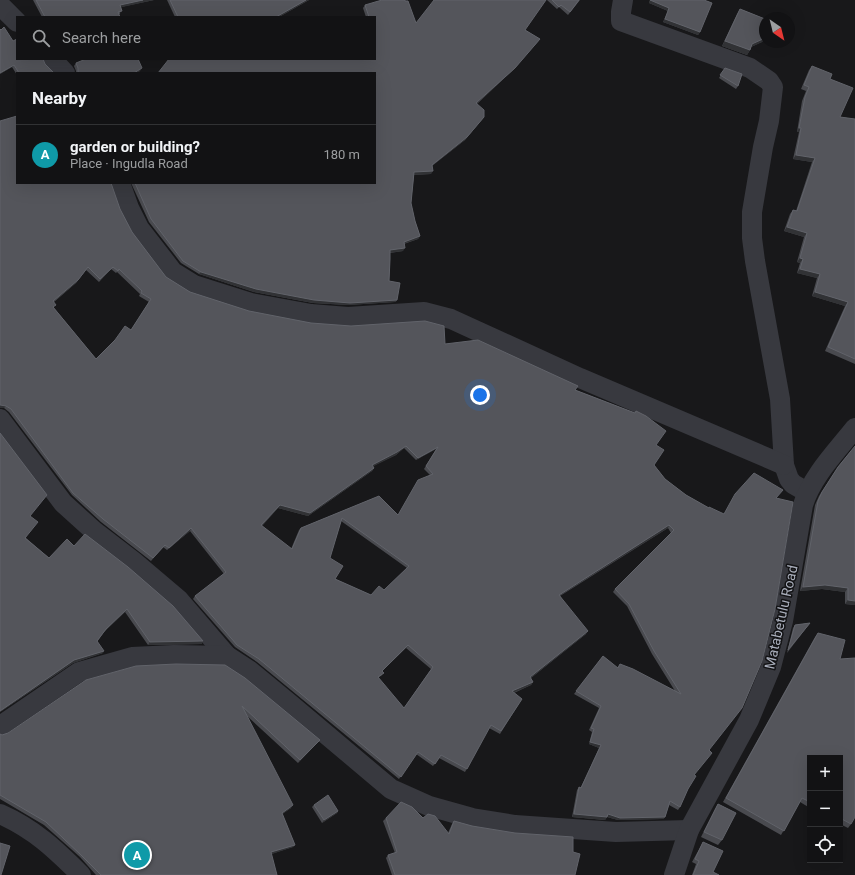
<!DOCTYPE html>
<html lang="en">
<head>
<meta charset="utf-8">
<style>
	:root { --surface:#121214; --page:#1b1b1d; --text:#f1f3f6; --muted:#9c9ea0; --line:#313234; --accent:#b45309 }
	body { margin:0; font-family:Roboto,sans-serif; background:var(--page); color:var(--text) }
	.controls { position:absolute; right:12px; bottom:12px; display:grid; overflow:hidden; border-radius:0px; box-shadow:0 4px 16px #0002 }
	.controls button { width:36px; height:36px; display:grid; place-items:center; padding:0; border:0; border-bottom:1px solid var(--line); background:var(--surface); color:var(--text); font:20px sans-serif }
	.compass { position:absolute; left:759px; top:12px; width:36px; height:36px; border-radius:50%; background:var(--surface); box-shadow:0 4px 16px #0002; rotate:145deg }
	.you { position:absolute; left:480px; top:395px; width:14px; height:14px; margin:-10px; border:3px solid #fff; border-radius:50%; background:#1a73e8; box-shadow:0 0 0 6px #1a73e833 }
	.badge { display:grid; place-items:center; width:26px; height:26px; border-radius:50%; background:var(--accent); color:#fff; font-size:13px; font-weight:700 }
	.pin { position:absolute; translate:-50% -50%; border:2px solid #fff; box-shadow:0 1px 4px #0006 }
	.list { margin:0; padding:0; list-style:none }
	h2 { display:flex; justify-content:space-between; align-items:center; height:52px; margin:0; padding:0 16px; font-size:17px }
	h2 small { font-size:13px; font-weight:400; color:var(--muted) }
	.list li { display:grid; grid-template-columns:26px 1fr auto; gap:12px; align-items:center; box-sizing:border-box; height:60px; padding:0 16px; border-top:1px solid var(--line) }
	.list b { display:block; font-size:15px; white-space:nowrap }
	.list p { margin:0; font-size:13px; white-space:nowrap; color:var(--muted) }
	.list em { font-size:13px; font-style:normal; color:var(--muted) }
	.icon { flex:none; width:22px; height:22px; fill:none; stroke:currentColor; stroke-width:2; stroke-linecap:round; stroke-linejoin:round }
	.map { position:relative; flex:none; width:855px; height:875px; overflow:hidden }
	.search { position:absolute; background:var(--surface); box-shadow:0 4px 16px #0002; left:16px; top:16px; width:360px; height:44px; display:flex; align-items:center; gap:10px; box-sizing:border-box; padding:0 14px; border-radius:0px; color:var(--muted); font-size:15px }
	.panel { position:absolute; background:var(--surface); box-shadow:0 4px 16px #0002; left:16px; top:72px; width:360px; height:112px; border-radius:0px }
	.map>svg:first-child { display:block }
</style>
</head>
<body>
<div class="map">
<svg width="855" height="875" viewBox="0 0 855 875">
	<rect width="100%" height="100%" fill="#18181a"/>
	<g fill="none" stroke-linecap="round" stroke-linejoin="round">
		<g stroke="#38393f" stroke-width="20">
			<polyline points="623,0 621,12 621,21 750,68 769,81 773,87 769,121 763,147 752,212 752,238 755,261 780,399 784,465 789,479 793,484 807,492"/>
			<polyline points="0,5 17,22"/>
			<polyline points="52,59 65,73"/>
			<polyline points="120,183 129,208 139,228 173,272 194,285 251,303 311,314 348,317 424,312 451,319 580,378 784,465"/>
			<polyline points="0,419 63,503 94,531 133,561 179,600 227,656"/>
			<polyline points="0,726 79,672 132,657 174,655 227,656 250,671 290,704 391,789 429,806 472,818 515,825 616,832 689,830"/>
			<path d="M0,814c34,15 55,35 81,61"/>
			<path d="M674,875l15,-45 60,-110 22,-53 12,-46 20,-116c9,-29 33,-53 52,-77"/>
		</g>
	</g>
	<g fill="#494a4f" fill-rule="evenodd">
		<polygon points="33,0 154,0 121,7 120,14 119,14 120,17 42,17"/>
		<polygon points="167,0 309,0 279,17 175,17"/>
		<polygon points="547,0 580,0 568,15 559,7 557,9"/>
		<polygon points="649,0 704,0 700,32 698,35 663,22 668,11 649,3 650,0"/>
		<polygon points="365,5 416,23 525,30 540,39 513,70 477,104 484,117 465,140 432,166 431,174 414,175 411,203 415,221 420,236 418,239 404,244 403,251 390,253 389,281 397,300 395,302 348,305 313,303 254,292 199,274 181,263 149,222 131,183 375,183 375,17 366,17 363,8"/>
		<polygon points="740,9 765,19 765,38 762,42 751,47 750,50 747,55 722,46 737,14"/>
		<polygon points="0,29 13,41 45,64 54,73 17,73 17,75 12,67 0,74"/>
		<polygon points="76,63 140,71 136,73 76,73 76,71 74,66"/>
		<polygon points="812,66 830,79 840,117 855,119 855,364 825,351 845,306 812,296 817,278 797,273 800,263 797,262 804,237 784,231 790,214 793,210 796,211 812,162 793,159 799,132 797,132 802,101 806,91 801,89 809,70"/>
		<polygon points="725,68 738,86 736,89 719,78"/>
		<path d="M0,121l120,88 12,23 34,45 24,15 59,19 62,12 134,21 130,46 60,23 1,-2 20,34 -2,20 11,14 21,16 23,13 14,6 53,-16 -67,252 -15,25 -14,32 -2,3 -9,-5 -4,12 -2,2 -45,1 -11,-3 -2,3 -33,-3 5,-27 2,-3h2l18,-39 -10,-4 3,-12 -3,-2 10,-22 -25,-14 29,-38 14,12 3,-4 55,27 -23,-37 -25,-48 -14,-14 2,-3 56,-56 -3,-5 -108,68 26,38 -55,44 2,4 -2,3 -17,8 8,6 -22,35 -11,-6 -24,44 -26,-14 -6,8 -17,-12 -17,25 -142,-117 -22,-15 -42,-48 2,-3 29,-22 -34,-43 -23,19 -4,-3 -12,14 -50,-39 -29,-27 -63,-83 -5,-4zM111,269l5,4 1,-1 23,22 -1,2 10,6 -18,28 -35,29 -42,-51v-6l22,-19 10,-13 13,12zM404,448l12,12 20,-11 -12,20 6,6 -32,40 -19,-19 -78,32 -2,2 -8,19 -29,-23 16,-18 30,8 64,-45 2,-3 -1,-2 23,-11zM341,521l66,47 -23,22 -13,5 -36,-16 -5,-21zM406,648l25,21 -27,39 -26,-30 4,-3v-4z"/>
		<polygon points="0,433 30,516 26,538 49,558 74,546 202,644 148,645 125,612 104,632 97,642 103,653 73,663 0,712"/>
		<polygon points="855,446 855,605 845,604 845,592 822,589 800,591 815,505 819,496 838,467"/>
		<polygon points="810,623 787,653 793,628 795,625"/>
		<polygon points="818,633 840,659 851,824 848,828 840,824 840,758 810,758 810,808 800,802 781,835 723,802 815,637"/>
		<polygon points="176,664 320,740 298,763 246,715 291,808 282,814 295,845 293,847 271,854 277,875 96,875 80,857 44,825 0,799 0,734 2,735 8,733"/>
		<polygon points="718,804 722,840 718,845 701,837 715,809"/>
		<polygon points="314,805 338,811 337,813 322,823 312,807"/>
		<polygon points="386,818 423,818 448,833 452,824 454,821 573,852 575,875 392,875 386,858 388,855 395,853 383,821"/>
		<polygon points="703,842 713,872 719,875 692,875 696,864 692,862"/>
	</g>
	<g fill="#313235">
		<polygon points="143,0 154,0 118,8 120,5"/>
		<polygon points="306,0 309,0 279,17 276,17"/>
		<polygon points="650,0 669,8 668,11 649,3"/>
		<polygon points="665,19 700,32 698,35 663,22"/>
		<polygon points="765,38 762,42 749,48 752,44"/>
		<polygon points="540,39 513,70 474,106 476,103"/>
		<polygon points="725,41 750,50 747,55 722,46"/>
		<polygon points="14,65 12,67 0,74 0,73"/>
		<polygon points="142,68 140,71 136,73 134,73"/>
		<polygon points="484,117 465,140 430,167 432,165"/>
		<polygon points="799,128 801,128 799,132 797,132"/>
		<polygon points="796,155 815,158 812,162 793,159"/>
		<polygon points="433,171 431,174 412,175 414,172"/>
		<polygon points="787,227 807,233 804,237 784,231"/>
		<polygon points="420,236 418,239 402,244 404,242"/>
		<polygon points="405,248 403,251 388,253 390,250"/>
		<polygon points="800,258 803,259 800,263 797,262"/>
		<polygon points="88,267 76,283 51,303 53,301"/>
		<polygon points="800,269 820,274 817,278 797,273"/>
		<polygon points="201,272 397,300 395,302 348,305 313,303 254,292 199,274"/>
		<polygon points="815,292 848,302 845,306 812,296"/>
		<polygon points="0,405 6,406 4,408 0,408"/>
		<polygon points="406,446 404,448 396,455 370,468 372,465"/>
		<polygon points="438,447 436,449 416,460 418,458"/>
		<polygon points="374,468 372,471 308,516 278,508 259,528 280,505"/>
		<polygon points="669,525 668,528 557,597 559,595"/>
		<polygon points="191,528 190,531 167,550 169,548"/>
		<polygon points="825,585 848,588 845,592 822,589 800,591 803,587"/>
		<polygon points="848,600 855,601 855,605 845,604"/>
		<polygon points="127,609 125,612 104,632 106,629"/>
		<polygon points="588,631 586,634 528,680 530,677"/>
		<polygon points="203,641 202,644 148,645 150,642"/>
		<polygon points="408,645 406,648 380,673"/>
		<polygon points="104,651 103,653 73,663 0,712 0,711 74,660"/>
		<polygon points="533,682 531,685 510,694 512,691"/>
		<polygon points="320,740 318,742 298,763 300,760"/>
		<polygon points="590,742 601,745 599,748 589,744"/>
		<polygon points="293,805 291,808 280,816 282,813"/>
		<polygon points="338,811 337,813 322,823 324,820"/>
		<polygon points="574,814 608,814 665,817 663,819 618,820 607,817 605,820 572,817"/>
		<polygon points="295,845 293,847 269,855 271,852"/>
	</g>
	<g fill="#54555b" stroke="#61636a" fill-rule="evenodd">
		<polygon points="36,0 143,0 120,5 122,11 118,12 120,17 45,17"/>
		<polygon points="170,0 306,0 276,17 178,17"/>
		<polygon points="382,0 405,0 405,1 408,1 416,23 434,0 546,0 525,30 540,39 515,68 476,103 484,110 484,117 467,137 432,165 433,171 414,172 411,203 415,221 420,236 404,242 405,248 390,250 390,259 389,281 400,283 397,300 350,303 314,300 256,289 201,272 183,261 151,219 135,183 375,183 375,73 158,73 169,59 375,59 375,17 369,17 365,5"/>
		<polygon points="552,0 579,0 570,12 561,5 559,7"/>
		<polygon points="650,0 704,0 712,3 700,32 665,19 669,8"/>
		<polygon points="740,9 765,19 765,38 752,44 750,50 725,41"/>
		<polygon points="4,27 13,41 17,39 17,59 43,59 45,64 54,73 19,73 14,65 0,73 0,29 1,30"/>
		<polygon points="86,59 138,59 142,68 134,73 78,73 78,68 76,63"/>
		<polygon points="812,66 832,74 830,79 853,88 840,117 855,119 855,359 828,347 848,302 815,292 820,274 800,269 803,259 800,258 807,233 787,227 793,210 797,211 815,158 796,155 801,128 799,128 805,97 809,87 804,85"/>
		<polygon points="725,68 742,74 738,86 720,75"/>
		<path d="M17,116v67h94l9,26 12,23 34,45 24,15 59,19 62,12 40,3 74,-5 19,5 1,18 33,-4 100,46 -3,4 60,23 1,-2 10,5 20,15 -10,14 8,5 -10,15 11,14 21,16 23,13v-1l15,7 11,-20 19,-21 29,17 -7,8 17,4 -18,107 -13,52 -20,47 -33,42 3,3 -18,22 2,1 -8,13 -8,18 -10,-6 -5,16 -45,1 -12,-4 -1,3 -33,-3 5,-27 2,1 20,-43 -11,-3 4,-13 -3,-1 10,-22 -25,-15 27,-35 15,12 2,-4 13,5 48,25 -27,-43 -25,-47 -14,-15 59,-59 -5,-5 -110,70 29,36 -58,46 3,5 -21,9 10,8 -21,32 -10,-6 -24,44 -26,-14 -6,9 -17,-12 -17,25 -142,-118 -22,-14 -42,-49 31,-24 -35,-44 -22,20 -4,-3 -12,13 -50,-39 -30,-26 -62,-84 -5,-3 -6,-1v-284zM88,267l12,12 13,-12 5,4 1,-2 23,22 -1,2 10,6 -20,31 -6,-4 -10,14 -19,19 -43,-52 3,-2 -3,-4 25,-21zM406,446l12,12 20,-11 -12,19 7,8 -15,6 -20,35 -19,-19 -78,32 -9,21 -31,-24 19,-20 30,8 64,-45 -2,-3 25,-13zM342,518l67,48 -25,24 -5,-4 -8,9 -36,-16 8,-13 -13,-8zM408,645l25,22 -29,41 -26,-31 6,-4 -2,-2z"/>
		<polygon points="0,433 47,495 30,516 38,522 25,538 49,558 67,539 74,546 85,534 128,567 173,606 203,641 150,642 127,609 106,629 97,641 104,651 74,660 0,711"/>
		<polygon points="855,446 855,601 848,600 848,588 825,585 803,587 818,501 822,492 838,467"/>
		<polygon points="810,623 788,650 795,625"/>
		<polygon points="818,633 845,640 840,659 855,658 855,817 851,824 840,818 840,758 810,758 810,802 802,798 784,831 726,798"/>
		<polygon points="176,664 225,665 245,678 320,740 300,760 242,706 293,805 282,813 295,845 271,852 277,875 101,875 81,855 46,822 0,795 0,734 2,735 8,733 86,680 136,666"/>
		<polygon points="328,795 338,811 324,820 314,805"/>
		<polygon points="401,802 412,807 423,818 428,814 435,816 449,834 454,821 472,826 515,833 573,837 573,852 580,854 575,875 395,875 388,855 397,852 386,818"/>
		<polygon points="718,804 736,813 722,840 704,832"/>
		<polygon points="703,842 723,851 713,872 719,875 693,875 699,861 695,859"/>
		<polygon points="0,843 10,846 1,875 0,875"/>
	</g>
	<g text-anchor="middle" stroke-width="3" stroke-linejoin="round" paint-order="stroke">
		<g font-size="14" fill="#a9aebb" stroke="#131315">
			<text transform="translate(781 617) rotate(-77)" y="5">Matabetulu Road</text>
		</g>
	</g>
</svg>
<div class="controls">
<button>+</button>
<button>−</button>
<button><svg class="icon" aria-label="locate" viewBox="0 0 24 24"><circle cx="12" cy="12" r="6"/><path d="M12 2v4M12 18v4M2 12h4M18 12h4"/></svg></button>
</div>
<svg class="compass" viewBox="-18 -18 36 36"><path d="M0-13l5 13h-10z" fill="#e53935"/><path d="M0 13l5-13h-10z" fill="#9c9ea0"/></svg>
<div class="you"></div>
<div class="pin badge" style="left:137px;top:855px;background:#0f9aa8">A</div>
<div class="search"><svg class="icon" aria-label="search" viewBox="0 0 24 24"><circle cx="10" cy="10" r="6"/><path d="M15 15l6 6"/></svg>Search here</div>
<section class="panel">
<h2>Nearby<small></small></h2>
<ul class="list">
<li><span class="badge" style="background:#0f9aa8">A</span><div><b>garden or building?</b><p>Place · Ingudla Road</p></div><em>180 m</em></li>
</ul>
</section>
</div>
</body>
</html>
